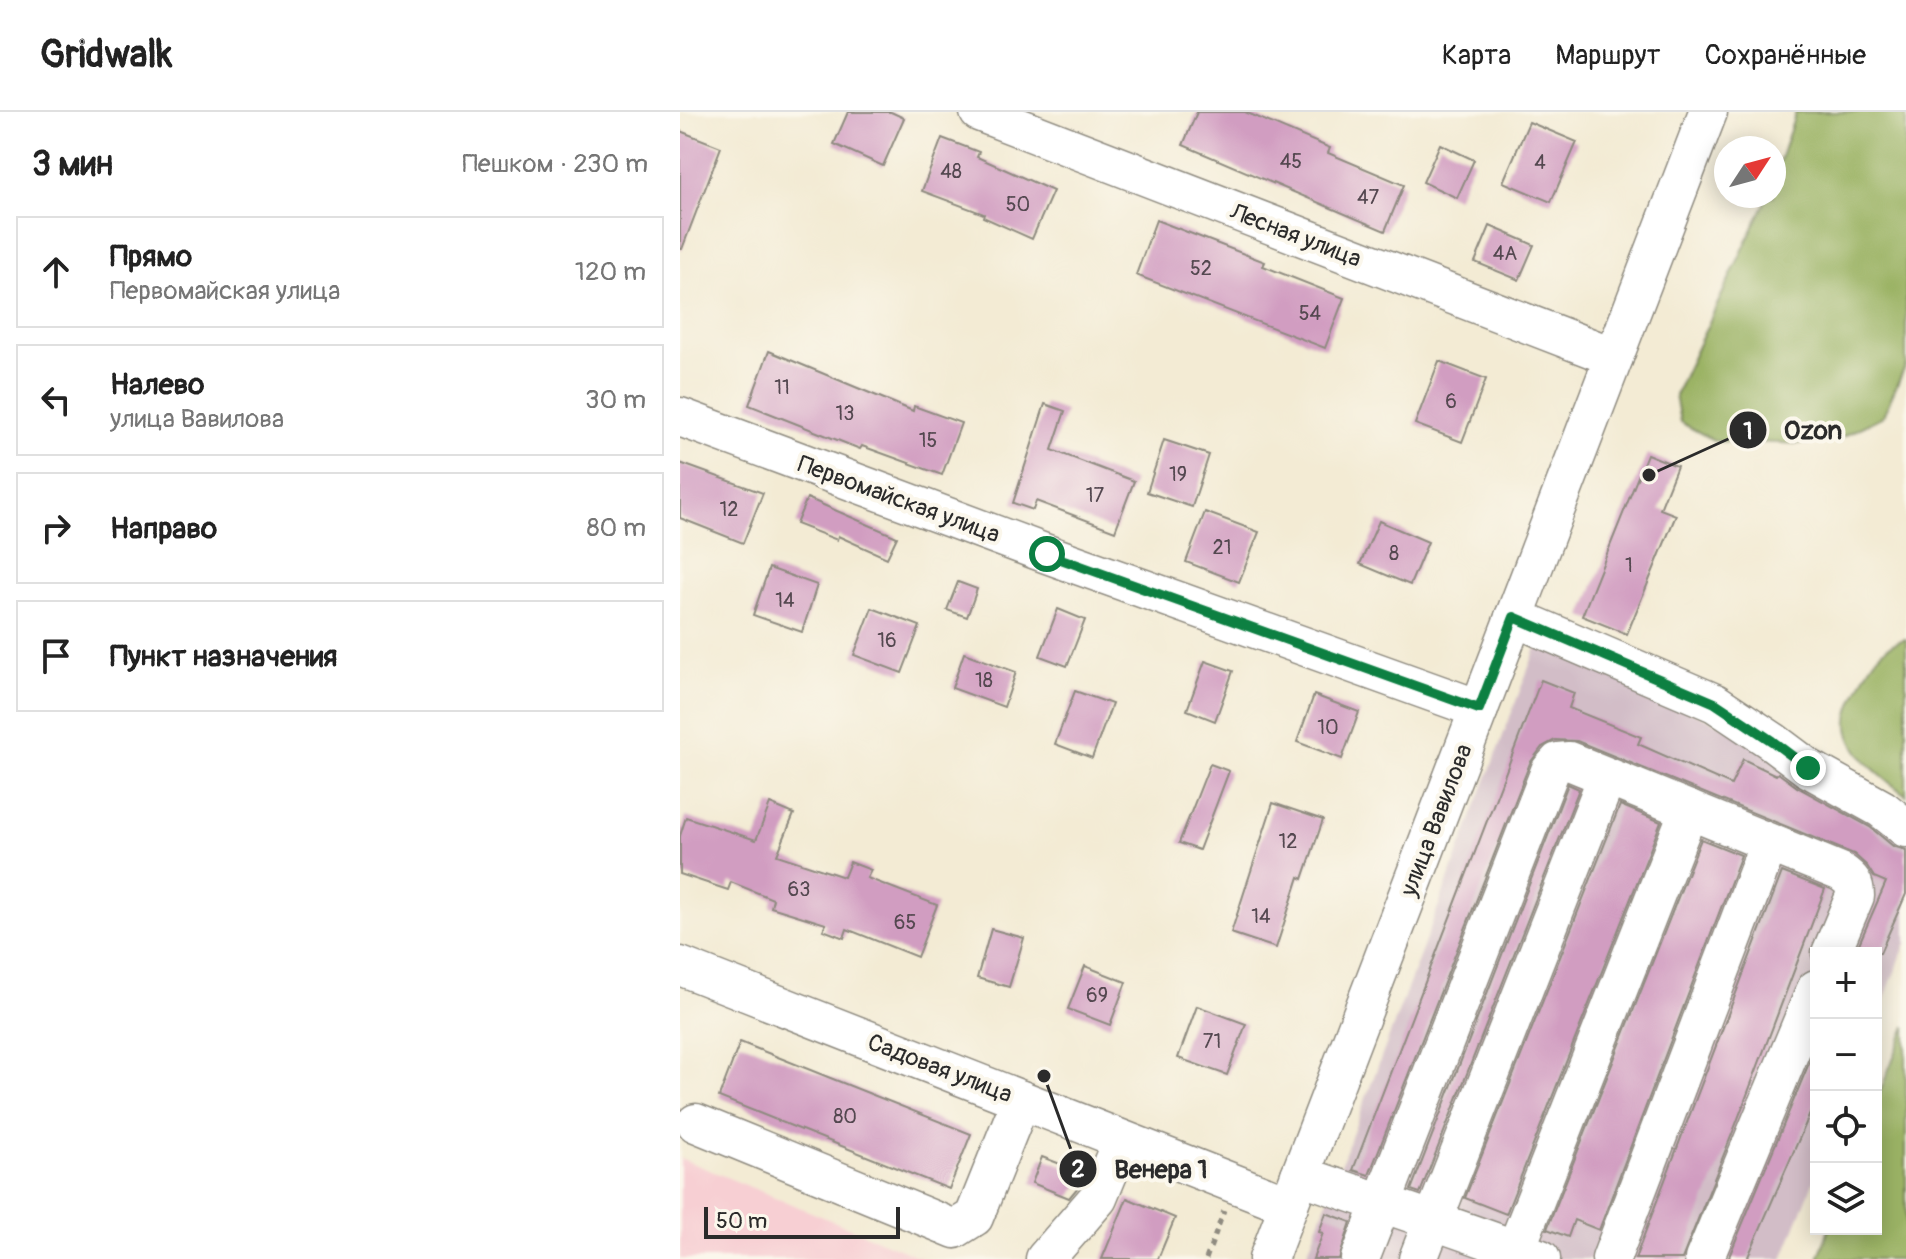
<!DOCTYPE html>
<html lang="ru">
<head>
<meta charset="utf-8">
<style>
	:root { --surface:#fff; --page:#f6f6f6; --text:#222; --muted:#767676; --line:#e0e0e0 }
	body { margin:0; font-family:Pangolin,sans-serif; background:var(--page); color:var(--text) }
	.controls { position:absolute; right:24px; bottom:24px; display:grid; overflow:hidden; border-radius:0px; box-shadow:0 4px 20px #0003 }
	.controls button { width:72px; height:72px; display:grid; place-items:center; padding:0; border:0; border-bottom:2px solid var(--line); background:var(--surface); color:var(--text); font:40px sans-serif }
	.compass { position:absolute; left:1034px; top:24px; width:72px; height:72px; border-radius:50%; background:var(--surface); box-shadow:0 4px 20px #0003; rotate:54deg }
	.scale { position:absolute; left:24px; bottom:20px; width:196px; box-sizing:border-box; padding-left:8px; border:4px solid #2b2b2b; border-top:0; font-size:22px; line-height:28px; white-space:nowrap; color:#2b2b2b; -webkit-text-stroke:6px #fbf7ec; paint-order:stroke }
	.stop { position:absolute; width:24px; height:24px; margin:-18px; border:6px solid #0b8043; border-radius:50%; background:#fff }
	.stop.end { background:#0b8043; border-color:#fff; box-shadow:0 2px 8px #0008 }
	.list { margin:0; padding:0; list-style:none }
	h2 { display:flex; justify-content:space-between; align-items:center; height:104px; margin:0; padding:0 32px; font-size:34px }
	h2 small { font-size:26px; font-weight:400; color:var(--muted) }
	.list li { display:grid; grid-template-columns:52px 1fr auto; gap:24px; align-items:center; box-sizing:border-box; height:112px; margin:0 16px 16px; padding:0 16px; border:2px solid var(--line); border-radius:0px }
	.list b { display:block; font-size:30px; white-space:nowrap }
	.list p { margin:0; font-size:26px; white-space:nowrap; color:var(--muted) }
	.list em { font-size:26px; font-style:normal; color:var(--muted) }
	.icon { flex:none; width:44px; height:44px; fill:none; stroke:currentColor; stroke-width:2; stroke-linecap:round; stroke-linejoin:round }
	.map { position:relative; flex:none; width:1226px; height:1147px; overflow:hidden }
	header { display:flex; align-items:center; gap:48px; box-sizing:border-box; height:112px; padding:0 40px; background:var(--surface); border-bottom:2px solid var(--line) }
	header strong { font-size:38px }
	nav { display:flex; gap:44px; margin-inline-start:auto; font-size:28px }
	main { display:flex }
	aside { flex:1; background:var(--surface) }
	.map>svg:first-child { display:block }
</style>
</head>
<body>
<header>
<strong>Gridwalk</strong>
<nav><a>Карта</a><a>Маршрут</a><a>Сохранённые</a></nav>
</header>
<main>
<aside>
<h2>3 мин<small>Пешком · 230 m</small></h2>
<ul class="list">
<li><svg class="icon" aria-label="ahead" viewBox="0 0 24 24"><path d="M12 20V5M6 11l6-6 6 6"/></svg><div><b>Прямо</b><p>Первомайская улица</p></div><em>120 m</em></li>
<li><svg class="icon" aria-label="left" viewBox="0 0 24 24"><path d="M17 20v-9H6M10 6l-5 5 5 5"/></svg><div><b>Налево</b><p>улица Вавилова</p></div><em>30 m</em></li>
<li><svg class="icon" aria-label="right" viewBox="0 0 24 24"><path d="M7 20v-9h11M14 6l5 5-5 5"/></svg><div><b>Направо</b></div><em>80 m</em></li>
<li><svg class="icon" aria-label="arrive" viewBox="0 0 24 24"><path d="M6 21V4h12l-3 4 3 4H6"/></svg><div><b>Пункт назначения</b></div></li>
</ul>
</aside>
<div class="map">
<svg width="1226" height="1147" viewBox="0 0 1226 1147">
	<rect width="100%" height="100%" fill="#fbf7ec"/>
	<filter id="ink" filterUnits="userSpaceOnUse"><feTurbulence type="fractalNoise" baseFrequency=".0125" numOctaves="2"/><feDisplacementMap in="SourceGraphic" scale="16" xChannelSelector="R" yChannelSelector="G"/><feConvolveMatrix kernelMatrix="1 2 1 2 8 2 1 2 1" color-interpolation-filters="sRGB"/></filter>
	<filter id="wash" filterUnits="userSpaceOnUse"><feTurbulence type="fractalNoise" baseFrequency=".006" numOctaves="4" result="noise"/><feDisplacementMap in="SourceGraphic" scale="32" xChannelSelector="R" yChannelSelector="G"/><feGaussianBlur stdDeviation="1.8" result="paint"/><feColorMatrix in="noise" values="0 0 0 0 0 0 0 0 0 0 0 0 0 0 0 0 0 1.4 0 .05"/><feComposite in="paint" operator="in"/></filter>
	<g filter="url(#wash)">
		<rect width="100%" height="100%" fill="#f3ebd4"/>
		<polygon fill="#f7cfd3" points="0,1046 245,1147 0,1147"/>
		<polygon fill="#d2bdc7" points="858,531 1226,696 1226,831 1196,909 1196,841 1136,841 1136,1063 1103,1147 625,1147"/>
		<g fill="#9bb365" stroke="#636f48" stroke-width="2">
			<polygon points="1116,0 1226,0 1226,253 1203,304 1162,325 1127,332 1035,329 1000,310 995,283 1088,84 1094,84 1094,66"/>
			<path d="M1226,527v156c-23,-17 -66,-47 -57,-81 3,-14 11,-28 17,-40 10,-18 20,-30 40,-35z"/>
			<polygon points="1226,914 1226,1147 1138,1147 1149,1117 1196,1117 1196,990"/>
		</g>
		<g id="blocks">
			<g fill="#d19dc1">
				<polygon points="168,0 211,0 224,6 203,54 154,32"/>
				<polygon points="517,0 565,0 650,36 648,41 724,73 705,119 503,33"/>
				<polygon points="849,10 897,30 871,90 823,70"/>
				<polygon points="0,19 41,35 2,137 0,137"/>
				<polygon points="262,26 299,40 297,45 373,79 352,127 303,105 304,102 242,79"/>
				<polygon points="760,32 794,48 777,86 743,70"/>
				<polygon points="476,108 585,150 583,154 664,186 645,236 456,163"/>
				<polygon points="810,114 854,133 839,168 795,150"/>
				<polygon points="89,239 233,299 234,294 281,311 262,363 182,334 180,337 69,293"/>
				<polygon points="759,249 806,267 782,330 735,312"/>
				<polygon points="365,292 385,299 372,338 454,369 435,419 356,389 353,398 333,391"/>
				<polygon points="484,328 529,343 512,395 467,380"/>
				<polygon points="967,342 997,354 980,397 996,403 947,522 902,504"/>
				<polygon points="0,351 83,381 63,431 0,406"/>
				<polygon points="127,386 217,425 207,446 158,424 157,428 116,412"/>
				<polygon points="525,400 579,420 559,470 506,450"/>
				<polygon points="699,409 748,430 730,473 680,452"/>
				<polygon points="89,456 137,473 122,520 73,503"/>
				<polygon points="278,470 297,477 287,505 267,498"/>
				<polygon points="192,496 240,514 222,561 174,543"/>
				<polygon points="378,497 405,508 387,554 360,544"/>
				<polygon points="284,541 336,560 324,595 272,576"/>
				<polygon points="525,549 553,559 535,609 507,598"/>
				<polygon points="861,568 894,581 889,596 961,625 958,632 1051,673 1063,647 1096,663 1098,661 1117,675 1190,715 1213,734 1226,738 1226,782 1200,841 1175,841 1206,770 1194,765 1187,754 1174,742 897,629 875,628 862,635 850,651 689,1063 673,1058"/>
				<polygon points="395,579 432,592 412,646 375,632"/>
				<polygon points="634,583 679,600 662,647 617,630"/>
				<polygon points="530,652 549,659 519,738 499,731"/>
				<polygon points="888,672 899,677 740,1081 731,1078"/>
				<polygon points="593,691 643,708 623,767 619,765 596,836 551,821"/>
				<polygon points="90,692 114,702 97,743 164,765 170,750 191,758 187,766 257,793 237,845 167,817 164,826 143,818 146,812 91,795 93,787 51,770 48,778 0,762 0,724 6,705 76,728"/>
				<polygon points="940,693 981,710 826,1102 785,1086"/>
				<polygon points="1021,727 1061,743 919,1118 894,1108 888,1125 867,1117"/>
				<polygon points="1102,760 1145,777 1056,1012 1002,1147 955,1147"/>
				<polygon points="311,817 344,826 329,875 297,866"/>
				<polygon points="405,854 446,870 430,913 388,897"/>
				<polygon points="517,894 566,912 547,963 498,946"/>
				<polygon points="60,930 291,1022 269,1077 39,985"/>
				<polygon points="1136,934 1136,988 1067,1147 1048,1147"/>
				<polygon points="362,1045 404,1061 399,1074 389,1086 352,1071"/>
				<polygon points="447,1086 495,1106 478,1147 422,1147"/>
				<polygon points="646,1101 671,1110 659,1147 633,1147 643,1121 639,1120"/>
			</g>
		</g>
	</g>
	<g filter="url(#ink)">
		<use href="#blocks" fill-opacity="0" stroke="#8f8b80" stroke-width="2"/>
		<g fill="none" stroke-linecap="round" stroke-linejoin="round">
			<g stroke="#8f8b80" stroke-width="41">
				<g id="minor">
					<polyline points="299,0 934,245"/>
					<polyline points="0,305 367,442 799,597"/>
					<polyline points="834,505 1035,591 1092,629 1128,656 1202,697 1226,716"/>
					<polyline points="0,854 609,1093"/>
					<polyline points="16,1011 275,1117 294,1105 341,988"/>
					<path d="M620,1063c80,28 161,54 241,84"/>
					<polyline points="365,1147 418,1086 442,1028"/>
					<polyline points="588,1147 1028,0"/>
					<path d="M680,1147l190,-488 8,-9 11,-1 272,111c10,7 14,11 14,24l-24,57"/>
					<polyline points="738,1147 927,665"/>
					<polyline points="832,1147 1009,698"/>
					<polyline points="931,1147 1089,731"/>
					<polyline points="1024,1147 1136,877"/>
				</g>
			</g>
			<polyline stroke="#8f8b80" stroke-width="5" stroke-dasharray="6 6" stroke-linecap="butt" points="526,1147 544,1099"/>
			<use href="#minor" stroke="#fff" stroke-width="38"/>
		</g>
	</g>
	<g fill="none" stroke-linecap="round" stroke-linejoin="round" filter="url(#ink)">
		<polyline stroke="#0b8043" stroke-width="10" points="367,442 799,597 834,505 1035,591 1092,629 1128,656"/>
	</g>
	<g text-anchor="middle" stroke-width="8" stroke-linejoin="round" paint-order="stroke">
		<g font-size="20" fill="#544850">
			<text x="611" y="56">45</text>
			<text x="860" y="57">4</text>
			<text x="271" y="66">48</text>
			<text x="688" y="92">47</text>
			<text x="338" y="99">50</text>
			<text x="825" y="148">4А</text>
			<text x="521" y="163">52</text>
			<text x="630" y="208">54</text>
			<text x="102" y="282">11</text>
			<text x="771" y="296">6</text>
			<text x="165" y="308">13</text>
			<text x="248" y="335">15</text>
			<text x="498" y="369">19</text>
			<text x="415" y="390">17</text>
			<text x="49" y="404">12</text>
			<text x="542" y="442">21</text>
			<text x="714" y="448">8</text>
			<text x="949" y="460">1</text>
			<text x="105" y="495">14</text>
			<text x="207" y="535">16</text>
			<text x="304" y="575">18</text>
			<text x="648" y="622">10</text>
			<text x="608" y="736">12</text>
			<text x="119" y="784">63</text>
			<text x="581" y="811">14</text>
			<text x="225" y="817">65</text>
			<text x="417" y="890">69</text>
			<text x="532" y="936">71</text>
			<text x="165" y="1011">80</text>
		</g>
		<g font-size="24" fill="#2b2b2b" stroke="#fbf7ec">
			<text transform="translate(616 123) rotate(21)" y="8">Лесная улица</text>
			<text transform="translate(219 387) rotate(20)" y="8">Первомайская улица</text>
			<text transform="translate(756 708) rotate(-69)" y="8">улица Вавилова</text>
			<text transform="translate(260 956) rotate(21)" y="8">Садовая улица</text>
		</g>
	</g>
	<path fill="none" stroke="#2b2b2b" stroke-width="3" d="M969 363L1068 318M364 964L398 1057"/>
	<g fill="#2b2b2b" stroke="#fbf7ec" stroke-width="3">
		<circle cx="969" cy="363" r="8"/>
		<circle cx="364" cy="964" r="8"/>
		<circle cx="1068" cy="318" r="20"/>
		<circle cx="398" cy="1057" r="20"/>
	</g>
	<g font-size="24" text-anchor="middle" font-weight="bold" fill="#fff">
		<text x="1068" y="327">1</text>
		<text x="398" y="1065">2</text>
	</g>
	<g font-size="26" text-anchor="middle" font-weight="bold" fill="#2b2b2b" stroke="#fbf7ec" stroke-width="8" stroke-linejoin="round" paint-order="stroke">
		<text x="1133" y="327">Ozon</text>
		<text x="481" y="1066">Венера 1</text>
	</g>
</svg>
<div class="controls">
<button>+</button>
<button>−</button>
<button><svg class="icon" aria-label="locate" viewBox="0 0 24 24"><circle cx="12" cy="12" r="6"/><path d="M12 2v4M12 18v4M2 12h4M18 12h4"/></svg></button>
<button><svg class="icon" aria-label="layers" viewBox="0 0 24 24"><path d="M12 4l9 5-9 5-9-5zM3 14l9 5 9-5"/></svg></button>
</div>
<svg class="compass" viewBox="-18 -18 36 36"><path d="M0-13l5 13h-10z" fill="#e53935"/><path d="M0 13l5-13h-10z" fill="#767676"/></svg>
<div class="scale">50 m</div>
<div class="stop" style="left:367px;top:442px"></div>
<div class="stop end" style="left:1128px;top:656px"></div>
</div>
</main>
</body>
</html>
